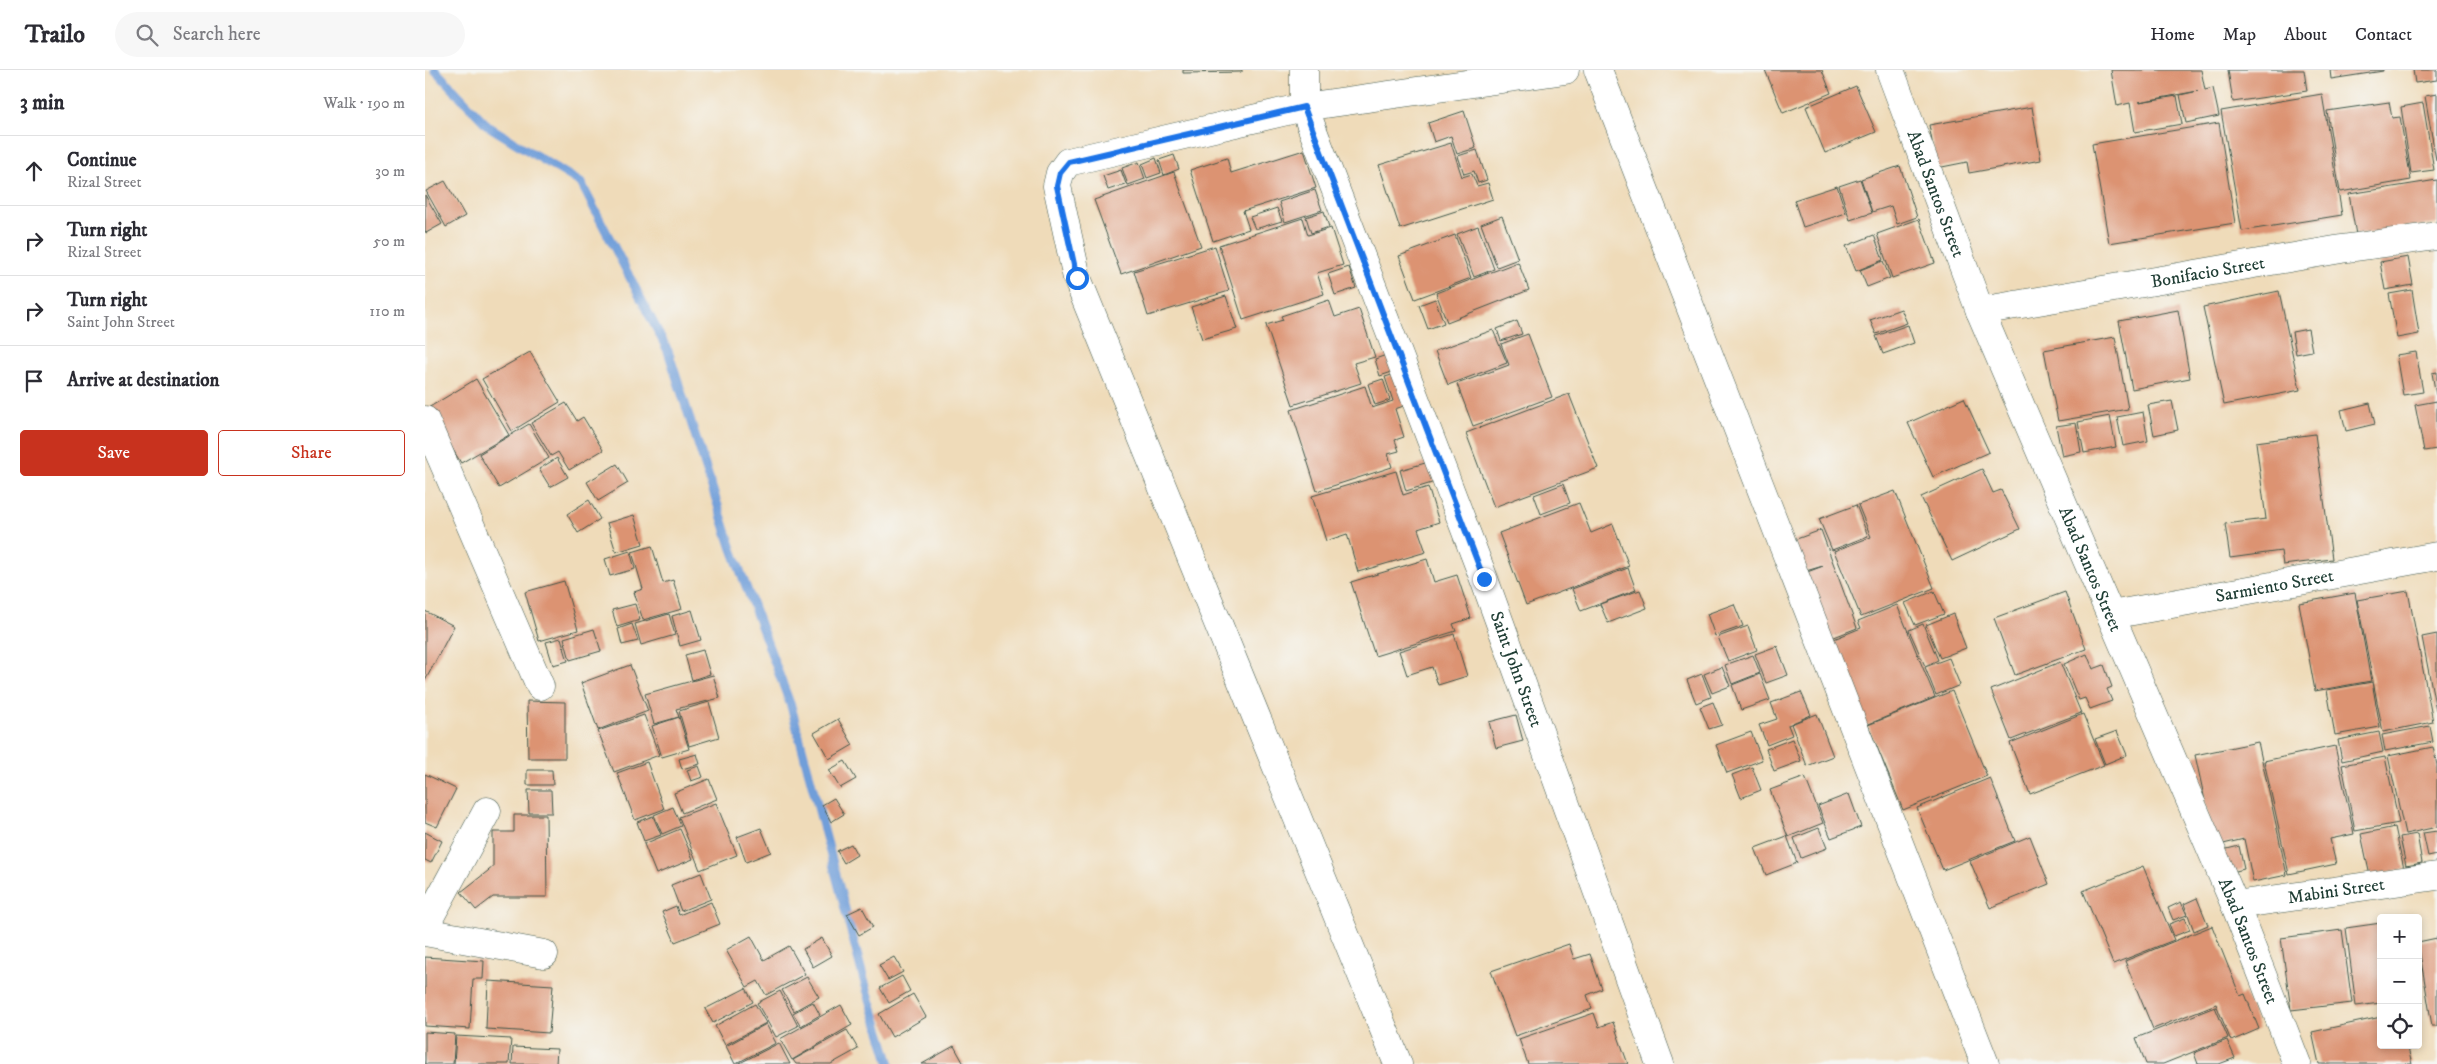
<!DOCTYPE html>
<html lang="en">
<head>
<meta charset="utf-8">
<style>
	:root { --surface:#fff; --page:#f7f7f7; --text:#2b2b33; --muted:#7c7c81; --line:#e1e1e2; --accent:#c8321e }
	body { margin:0; font-family:"IM FELL DW Pica",serif; background:var(--page); color:var(--text) }
	.controls { position:absolute; right:15px; bottom:15px; display:grid; overflow:hidden; border-radius:5px; box-shadow:0 2px 8px #0003 }
	.controls button { width:45px; height:45px; display:grid; place-items:center; padding:0; border:0; border-bottom:1px solid var(--line); background:var(--surface); color:var(--text); font:25px sans-serif }
	.stop { position:absolute; width:15px; height:15px; margin:-11px; border:4px solid #1a73e8; border-radius:50%; background:#fff }
	.stop.end { background:#1a73e8; border-color:#fff; box-shadow:0 1px 5px #0008 }
	.list { margin:0; padding:0; list-style:none }
	h2 { display:flex; justify-content:space-between; align-items:center; height:65px; margin:0; padding:0 20px; font-size:21px }
	h2 small { font-size:16px; font-weight:400; color:var(--muted) }
	.list li { display:grid; grid-template-columns:32px 1fr auto; gap:15px; align-items:center; box-sizing:border-box; height:70px; padding:0 20px; border-top:1px solid var(--line) }
	.list b { display:block; font-size:19px; white-space:nowrap }
	.list p { margin:0; font-size:16px; white-space:nowrap; color:var(--muted) }
	.list em { font-size:16px; font-style:normal; color:var(--muted) }
	.actions { display:flex; gap:10px; padding:15px 20px }
	.actions a { flex:1; padding:11px 0; border:1px solid var(--accent); border-radius:5px; text-align:center; font-size:18px; color:var(--accent) }
	.actions .main { background:var(--accent); color:#fff }
	.icon { flex:none; width:28px; height:28px; fill:none; stroke:currentColor; stroke-width:2; stroke-linecap:round; stroke-linejoin:round }
	.map { position:relative; flex:none; width:2012px; height:994px; overflow:hidden }
	header { display:flex; align-items:center; gap:30px; box-sizing:border-box; height:70px; padding:0 25px; background:var(--surface); border-bottom:1px solid var(--line) }
	header strong { font-size:24px }
	nav { display:flex; gap:28px; margin-inline-start:auto; font-size:18px }
	.search { width:350px; height:45px; background:var(--page); display:flex; align-items:center; gap:12px; box-sizing:border-box; padding:0 18px; border-radius:28px; color:var(--muted); font-size:19px }
	main { display:flex }
	aside { flex:1; background:var(--surface) }
	.map>svg:first-child { display:block }
</style>
</head>
<body>
<header>
<strong>Trailo</strong>
<div class="search"><svg class="icon" aria-label="search" viewBox="0 0 24 24"><circle cx="10" cy="10" r="6"/><path d="M15 15l6 6"/></svg>Search here</div>
<nav><a>Home</a><a>Map</a><a>About</a><a>Contact</a></nav>
</header>
<main>
<aside>
<h2>3 min<small>Walk · 190 m</small></h2>
<ul class="list">
<li><svg class="icon" aria-label="ahead" viewBox="0 0 24 24"><path d="M12 20V5M6 11l6-6 6 6"/></svg><div><b>Continue</b><p>Rizal Street</p></div><em>30 m</em></li>
<li><svg class="icon" aria-label="right" viewBox="0 0 24 24"><path d="M7 20v-9h11M14 6l5 5-5 5"/></svg><div><b>Turn right</b><p>Rizal Street</p></div><em>50 m</em></li>
<li><svg class="icon" aria-label="right" viewBox="0 0 24 24"><path d="M7 20v-9h11M14 6l5 5-5 5"/></svg><div><b>Turn right</b><p>Saint John Street</p></div><em>110 m</em></li>
<li><svg class="icon" aria-label="arrive" viewBox="0 0 24 24"><path d="M6 21V4h12l-3 4 3 4H6"/></svg><div><b>Arrive at destination</b></div></li>
</ul>
<div class="actions"><a class="main">Save</a><a>Share</a></div>
</aside>
<div class="map">
<svg width="2012" height="994" viewBox="0 0 2012 994">
	<rect width="100%" height="100%" fill="#f6f6f2"/>
	<filter id="ink" filterUnits="userSpaceOnUse"><feTurbulence type="fractalNoise" baseFrequency=".02" numOctaves="2"/><feDisplacementMap in="SourceGraphic" scale="10" xChannelSelector="R" yChannelSelector="G"/><feConvolveMatrix kernelMatrix="1 2 1 2 8 2 1 2 1" color-interpolation-filters="sRGB"/></filter>
	<filter id="wash" filterUnits="userSpaceOnUse"><feTurbulence type="fractalNoise" baseFrequency=".0096" numOctaves="4" result="noise"/><feDisplacementMap in="SourceGraphic" scale="20" xChannelSelector="R" yChannelSelector="G"/><feGaussianBlur stdDeviation="1.12" result="paint"/><feColorMatrix in="noise" values="0 0 0 0 0 0 0 0 0 0 0 0 0 0 0 0 0 1.4 0 .05"/><feComposite in="paint" operator="in"/></filter>
	<g filter="url(#wash)">
		<rect width="100%" height="100%" fill="#efdbb9"/>
		<g fill="none" stroke-linecap="round" stroke-linejoin="round">
			<polyline stroke="#709ed9" stroke-width="9" points="10,0 63,56 156,113 243,281 307,479 366,636 439,910 465,994"/>
		</g>
		<g id="blocks">
			<g fill="#dc9372">
				<polygon points="758,0 817,0 817,2 758,3"/>
				<polygon points="1340,0 1397,0 1406,23 1358,43"/>
				<polygon points="1686,0 1776,0 1780,20 1788,18 1794,46 1761,53 1755,25 1773,21 1714,32 1752,26 1757,54 1710,62 1705,33 1692,36"/>
				<polygon points="1803,0 1879,0 1882,21 1808,32"/>
				<polygon points="1905,0 1958,0 1958,1 1906,9"/>
				<polygon points="1988,0 2012,0 2012,10 1990,13"/>
				<polygon points="1431,16 1451,62 1400,83 1381,37"/>
				<polygon points="1897,24 1917,145 1817,161 1796,41"/>
				<polygon points="2012,24 2012,90 2011,90 2000,26"/>
				<polygon points="1964,32 1967,48 1975,47 1986,110 1915,122 1902,41"/>
				<polygon points="1998,33 2009,100 1986,103 1976,37"/>
				<polygon points="1607,37 1616,90 1544,103 1542,92 1512,98 1504,55"/>
				<polygon points="1039,41 1051,78 1032,84 1026,66 1009,72 1003,53"/>
				<polygon points="1794,53 1810,153 1684,173 1667,74"/>
				<polygon points="1026,73 1037,107 1047,104 1052,116 1063,113 1068,129 975,159 954,95"/>
				<polygon points="879,80 891,118 818,141 824,159 788,171 765,100 802,88 806,103"/>
				<polygon points="1052,80 1062,110 1053,113 1049,101 1039,104 1033,86"/>
				<polygon points="749,85 754,99 739,105 734,90"/>
				<polygon points="731,88 736,103 722,108 717,94"/>
				<polygon points="714,92 720,109 703,115 697,98"/>
				<polygon points="1475,96 1492,147 1472,154 1466,136 1447,142 1436,109"/>
				<polygon points="696,100 701,114 683,120 678,106"/>
				<polygon points="749,102 776,176 696,204 669,130"/>
				<polygon points="1435,109 1447,143 1425,150 1414,116"/>
				<polygon points="2012,110 2012,153 1931,165 1924,124"/>
				<polygon points="20,111 40,146 21,157 1,121"/>
				<polygon points="1412,116 1421,143 1378,157 1369,130"/>
				<polygon points="890,120 897,140 860,152 854,132"/>
				<polygon points="0,125 17,154 1,163 0,160"/>
				<polygon points="852,138 857,151 830,159 825,147"/>
				<polygon points="899,141 904,157 886,163 881,147"/>
				<polygon points="1077,146 1093,189 1072,197 1056,154"/>
				<polygon points="878,148 883,165 906,158 918,195 892,203 899,224 818,250 794,175"/>
				<polygon points="1494,149 1510,193 1467,208 1452,164"/>
				<polygon points="1053,156 1069,199 1049,207 1032,164"/>
				<polygon points="1030,165 1046,208 990,229 974,186"/>
				<polygon points="1449,165 1458,190 1431,201 1421,176"/>
				<polygon points="790,176 804,221 723,246 709,201"/>
				<polygon points="1983,187 1988,215 1960,220 1955,192"/>
				<polygon points="1458,191 1465,208 1442,217 1435,200"/>
				<polygon points="1093,192 1104,220 1022,252 1011,223"/>
				<polygon points="924,197 931,218 910,225 903,204"/>
				<polygon points="1987,220 1994,264 1972,268 1964,224"/>
				<polygon points="1854,221 1875,320 1799,335 1778,237"/>
				<polygon points="801,226 812,259 777,269 766,237"/>
				<polygon points="1010,229 1019,253 1003,259 994,235"/>
				<polygon points="904,230 910,247 934,239 950,287 929,293 936,313 868,335 841,255 858,250 856,246"/>
				<polygon points="1476,239 1482,253 1451,264 1445,250"/>
				<polygon points="1753,240 1765,308 1707,319 1694,251"/>
				<polygon points="1092,251 1097,264 1076,271 1072,259"/>
				<polygon points="1483,255 1489,273 1458,284 1451,266"/>
				<polygon points="1883,259 1887,281 1871,284 1867,262"/>
				<polygon points="1068,260 1082,293 1023,315 1010,281"/>
				<polygon points="1103,264 1127,327 1048,356 1032,314 1084,295 1076,274"/>
				<polygon points="1690,267 1703,339 1633,351 1619,280"/>
				<polygon points="105,282 135,332 87,361 57,309"/>
				<polygon points="970,282 976,299 955,306 950,289"/>
				<polygon points="1991,282 1998,322 1978,325 1971,285"/>
				<polygon points="980,301 990,332 970,339 979,367 970,370 974,381 963,384 967,397 892,421 866,340 940,316 947,338 968,331 960,307"/>
				<polygon points="2012,302 2012,325 2011,325 2007,303"/>
				<polygon points="51,309 84,365 36,393 3,338"/>
				<polygon points="958,309 965,330 950,335 943,314"/>
				<polygon points="1144,324 1173,398 1069,437 1041,363"/>
				<polygon points="1539,328 1564,382 1508,407 1483,353"/>
				<polygon points="1747,331 1753,360 1729,365 1723,335"/>
				<polygon points="2012,331 2012,379 1999,381 1990,335"/>
				<polygon points="141,333 152,351 158,347 178,380 144,400 133,382 126,386 106,353"/>
				<polygon points="1945,333 1950,354 1921,361 1916,340"/>
				<polygon points="1718,342 1723,371 1698,376 1692,347"/>
				<polygon points="1685,346 1691,377 1659,383 1653,352"/>
				<polygon points="1651,353 1656,382 1637,386 1631,356"/>
				<polygon points="104,354 124,388 74,418 54,384"/>
				<polygon points="1890,364 1907,489 1858,495 1856,481 1805,488 1800,454 1841,449 1831,372"/>
				<polygon points="132,388 143,407 125,417 114,399"/>
				<polygon points="1004,392 1010,412 981,421 975,400"/>
				<polygon points="192,394 203,413 173,431 162,412"/>
				<polygon points="1557,399 1568,423 1576,420 1595,459 1527,491 1496,427"/>
				<polygon points="971,401 978,425 1003,417 1014,452 993,459 1001,482 933,502 922,464 901,471 887,426"/>
				<polygon points="1138,414 1145,433 1116,444 1109,425"/>
				<polygon points="1470,421 1509,518 1436,547 1409,481 1446,467 1433,435"/>
				<polygon points="164,430 175,449 153,463 142,444"/>
				<polygon points="1154,433 1166,463 1188,454 1204,496 1101,535 1074,463"/>
				<polygon points="1431,435 1443,466 1407,480 1394,449"/>
				<polygon points="209,445 218,474 191,482 182,453"/>
				<polygon points="1396,460 1432,558 1404,569 1377,504 1398,496 1381,501 1369,470"/>
				<polygon points="227,476 238,513 248,510 257,539 218,550 209,522 218,519 207,482"/>
				<polygon points="205,481 210,499 185,506 180,489"/>
				<polygon points="1002,489 1009,512 1032,505 1046,548 1028,554 1031,561 950,586 926,512"/>
				<polygon points="1203,498 1211,520 1156,541 1147,519"/>
				<polygon points="139,511 153,560 114,571 100,522"/>
				<polygon points="1215,520 1222,538 1183,553 1175,534"/>
				<polygon points="1509,521 1519,544 1490,555 1480,533"/>
				<polygon points="1983,521 2008,652 1958,662 1932,530"/>
				<polygon points="1640,522 1661,579 1590,605 1569,548"/>
				<polygon points="1930,523 1946,611 1890,621 1874,533"/>
				<polygon points="210,534 215,550 192,557 187,540"/>
				<polygon points="1309,534 1318,556 1290,566 1282,544"/>
				<polygon points="1472,535 1510,627 1439,656 1404,571 1436,558 1433,551"/>
				<polygon points="267,540 276,570 255,576 247,546"/>
				<polygon points="0,541 29,556 0,611"/>
				<polygon points="244,544 250,565 216,575 210,554"/>
				<polygon points="1528,544 1541,578 1515,588 1501,555"/>
				<polygon points="207,554 213,571 197,575 193,559"/>
				<polygon points="1498,554 1513,590 1500,596 1484,560"/>
				<polygon points="1323,556 1332,580 1303,591 1293,567"/>
				<polygon points="169,559 176,581 145,590 139,568"/>
				<polygon points="1029,564 1042,606 1013,615 1007,597 982,605 974,581"/>
				<polygon points="2012,564 2012,640 2011,640 1997,567"/>
				<polygon points="136,568 143,591 128,595 121,572"/>
				<polygon points="1352,576 1363,605 1341,613 1330,584"/>
				<polygon points="278,580 285,604 267,610 260,585"/>
				<polygon points="1662,584 1668,599 1679,595 1687,617 1682,619 1687,631 1665,639 1660,628 1654,630 1639,594"/>
				<polygon points="1328,585 1335,603 1307,614 1300,595"/>
				<polygon points="1524,588 1535,615 1511,625 1500,597"/>
				<polygon points="1635,592 1656,643 1586,670 1566,620"/>
				<polygon points="205,595 223,641 173,660 156,613"/>
				<polygon points="1297,597 1305,616 1287,623 1279,604"/>
				<polygon points="1277,604 1286,627 1271,633 1262,610"/>
				<polygon points="1335,604 1345,630 1316,640 1307,615"/>
				<polygon points="288,605 295,628 251,639 254,647 229,654 220,624"/>
				<polygon points="1947,612 1955,657 1910,665 1902,620"/>
				<polygon points="1527,621 1562,706 1478,740 1443,655"/>
				<polygon points="1376,622 1386,645 1363,655 1367,665 1342,675 1334,655 1352,649 1346,633"/>
				<polygon points="102,631 140,632 140,688 103,688"/>
				<polygon points="284,632 294,667 264,676 254,641"/>
				<polygon points="1288,632 1297,655 1284,659 1275,637"/>
				<polygon points="1392,644 1408,686 1382,696 1366,654"/>
				<polygon points="1658,644 1679,695 1605,724 1585,673"/>
				<polygon points="219,645 234,685 189,702 173,661"/>
				<polygon points="1091,645 1098,671 1071,678 1064,652"/>
				<polygon points="254,647 264,679 237,687 227,656"/>
				<polygon points="413,649 428,675 404,689 389,663"/>
				<polygon points="2005,656 2008,672 1960,681 1957,665"/>
				<polygon points="1692,661 1702,685 1680,694 1670,669"/>
				<polygon points="1326,662 1337,690 1302,703 1291,675"/>
				<polygon points="1954,662 1958,682 1917,691 1913,670"/>
				<polygon points="1367,669 1376,691 1349,701 1341,679"/>
				<polygon points="1833,672 1862,805 1828,812 1819,769 1790,776 1770,685"/>
				<polygon points="1910,676 1929,764 1905,769 1911,794 1864,804 1839,691"/>
				<polygon points="2008,677 2012,695 2012,757 1980,764 1963,686"/>
				<polygon points="272,684 275,694 257,699 254,689"/>
				<polygon points="1960,687 1974,753 1930,761 1917,695"/>
				<polygon points="420,691 431,709 415,718 404,700"/>
				<polygon points="222,692 239,739 210,750 192,703"/>
				<polygon points="274,696 278,707 266,711 262,700"/>
				<polygon points="1327,697 1336,720 1316,728 1307,705"/>
				<polygon points="102,700 127,700 128,715 102,715"/>
				<polygon points="0,704 31,719 12,757 0,752"/>
				<polygon points="1380,707 1398,753 1363,767 1345,720"/>
				<polygon points="1565,708 1590,771 1518,800 1492,738"/>
				<polygon points="284,709 292,729 257,743 249,723"/>
				<polygon points="103,720 126,720 127,743 104,743"/>
				<polygon points="1424,724 1436,757 1406,768 1393,736"/>
				<polygon points="409,728 419,744 406,752 397,735"/>
				<polygon points="291,733 312,785 275,800 254,747"/>
				<polygon points="248,737 256,756 237,764 229,745"/>
				<polygon points="89,745 121,745 122,827 68,827 51,840 36,822 68,797 68,762 89,762"/>
				<polygon points="228,746 236,765 219,771 212,752"/>
				<polygon points="1970,757 1979,799 1945,806 1936,764"/>
				<polygon points="336,758 346,782 321,792 312,767"/>
				<polygon points="1394,758 1402,778 1376,788 1369,768"/>
				<polygon points="255,759 268,789 231,804 219,774"/>
				<polygon points="2012,761 2012,784 2003,786 1998,763"/>
				<polygon points="0,762 17,771 6,793 0,790"/>
				<polygon points="1992,764 1997,793 1981,796 1975,767"/>
				<polygon points="1362,766 1372,793 1341,805 1330,778"/>
				<polygon points="1605,766 1624,814 1565,838 1545,791"/>
				<polygon points="426,774 432,785 419,793 412,781"/>
				<polygon points="1814,776 1819,799 1803,803 1798,780"/>
				<polygon points="1718,796 1749,870 1688,894 1658,821"/>
				<polygon points="276,803 286,829 256,841 246,815"/>
				<polygon points="1772,828 1783,855 1769,861 1759,834"/>
				<polygon points="286,832 295,854 250,872 237,842 251,836 254,845"/>
				<polygon points="1756,832 1762,845 1748,850 1743,838"/>
				<polygon points="437,837 448,857 434,865 422,844"/>
				<polygon points="1760,848 1765,860 1749,866 1744,854"/>
				<polygon points="1956,853 1956,933 1931,936 1921,858"/>
				<polygon points="1787,856 1815,926 1820,924 1834,959 1806,971 1791,934 1728,959 1700,891"/>
				<polygon points="1917,860 1927,933 1866,940 1856,868"/>
				<polygon points="326,866 339,890 364,876 380,904 341,925 333,911 322,917 301,880"/>
				<polygon points="397,868 407,886 388,897 378,879"/>
				<polygon points="2012,868 2012,956 2007,956 1993,872"/>
				<polygon points="1144,874 1149,889 1165,884 1177,919 1162,925 1167,939 1090,966 1066,901"/>
				<polygon points="0,887 59,891 58,909 48,909 45,959 0,956"/>
				<polygon points="469,887 478,902 463,910 454,895"/>
				<polygon points="477,906 485,921 464,933 455,918"/>
				<polygon points="382,907 394,927 369,941 357,920"/>
				<polygon points="63,911 128,915 124,963 61,959"/>
				<polygon points="321,918 328,932 288,953 280,939"/>
				<polygon points="355,921 373,956 351,967 332,933"/>
				<polygon points="488,924 501,947 467,967 454,944"/>
				<polygon points="388,932 395,945 376,956 368,943"/>
				<polygon points="330,934 341,953 300,975 290,956"/>
				<polygon points="416,935 427,955 367,990 355,969"/>
				<polygon points="1790,937 1803,968 1738,994 1721,994 1711,968"/>
				<polygon points="1169,943 1174,957 1188,952 1203,994 1103,994 1094,969"/>
				<polygon points="1956,947 1956,975 1982,975 1987,994 1894,994 1887,962"/>
				<polygon points="341,954 351,973 310,994 301,976"/>
				<polygon points="422,960 433,979 406,994 371,994 368,990"/>
				<polygon points="0,962 30,964 28,994 0,994"/>
				<polygon points="31,966 86,969 84,994 29,994"/>
				<polygon points="1802,970 1810,988 1794,994 1773,994 1769,983"/>
				<polygon points="354,973 365,994 313,994"/>
				<polygon points="529,976 539,994 497,994"/>
				<polygon points="88,977 132,979 131,994 87,994"/>
			</g>
		</g>
	</g>
	<g filter="url(#ink)">
		<use href="#blocks" fill-opacity="0" stroke="#3e5548" stroke-width="1"/>
		<g fill="none" stroke-linecap="round" stroke-linejoin="round">
			<g stroke="#3e5548" stroke-width="29">
				<g id="minor">
					<path id="s1" d="M879,0v37l180,472 176,485"/>
					<polyline points="1173,0 1560,994"/>
					<path id="s2" d="M1465,0l90,241 255,594 62,159"/>
					<path id="s3" d="M1555,241l361,-62 96,-13"/>
					<polyline points="0,350 115,616"/>
					<path id="s4" d="M1686,545l326,-59"/>
					<path id="s5" d="M1810,835l202,-29"/>
					<polyline points="0,856 62,741"/>
					<polyline points="0,862 119,884"/>
					<polyline points="973,994 652,208 632,116 635,103 643,92 879,37 1140,0"/>
				</g>
			</g>
			<use href="#minor" stroke="#fff" stroke-width="28"/>
		</g>
	</g>
	<g fill="none" stroke-linecap="round" stroke-linejoin="round" filter="url(#ink)">
		<polyline stroke="#1a73e8" stroke-width="6" points="652,208 632,116 635,103 644,92 879,37 1059,509"/>
	</g>
	<g text-anchor="middle" stroke-width="4" stroke-linejoin="round" paint-order="stroke">
		<g font-size="18" fill="#1f3d34" stroke="#f6f6f2">
			<text dy="6" stroke="none"><textPath href="#s2" startOffset="132">Abad Santos Street</textPath></text>
			<text dy="6" stroke="none"><textPath href="#s3" startOffset="231">Bonifacio Street</textPath></text>
			<text dy="6" stroke="none"><textPath href="#s2" startOffset="538">Abad Santos Street</textPath></text>
			<text dy="6" stroke="none"><textPath href="#s4" startOffset="166">Sarmiento Street</textPath></text>
			<text dy="6" stroke="none"><textPath href="#s1" startOffset="638">Saint John Street</textPath></text>
			<text dy="6" stroke="none"><textPath href="#s5" startOffset="102">Mabini Street</textPath></text>
			<text dy="6" stroke="none"><textPath href="#s2" startOffset="942">Abad Santos Street</textPath></text>
		</g>
	</g>
</svg>
<div class="controls">
<button>+</button>
<button>−</button>
<button><svg class="icon" aria-label="locate" viewBox="0 0 24 24"><circle cx="12" cy="12" r="6"/><path d="M12 2v4M12 18v4M2 12h4M18 12h4"/></svg></button>
</div>
<div class="stop" style="left:652px;top:208px"></div>
<div class="stop end" style="left:1059px;top:509px"></div>
</div>
</main>
</body>
</html>
